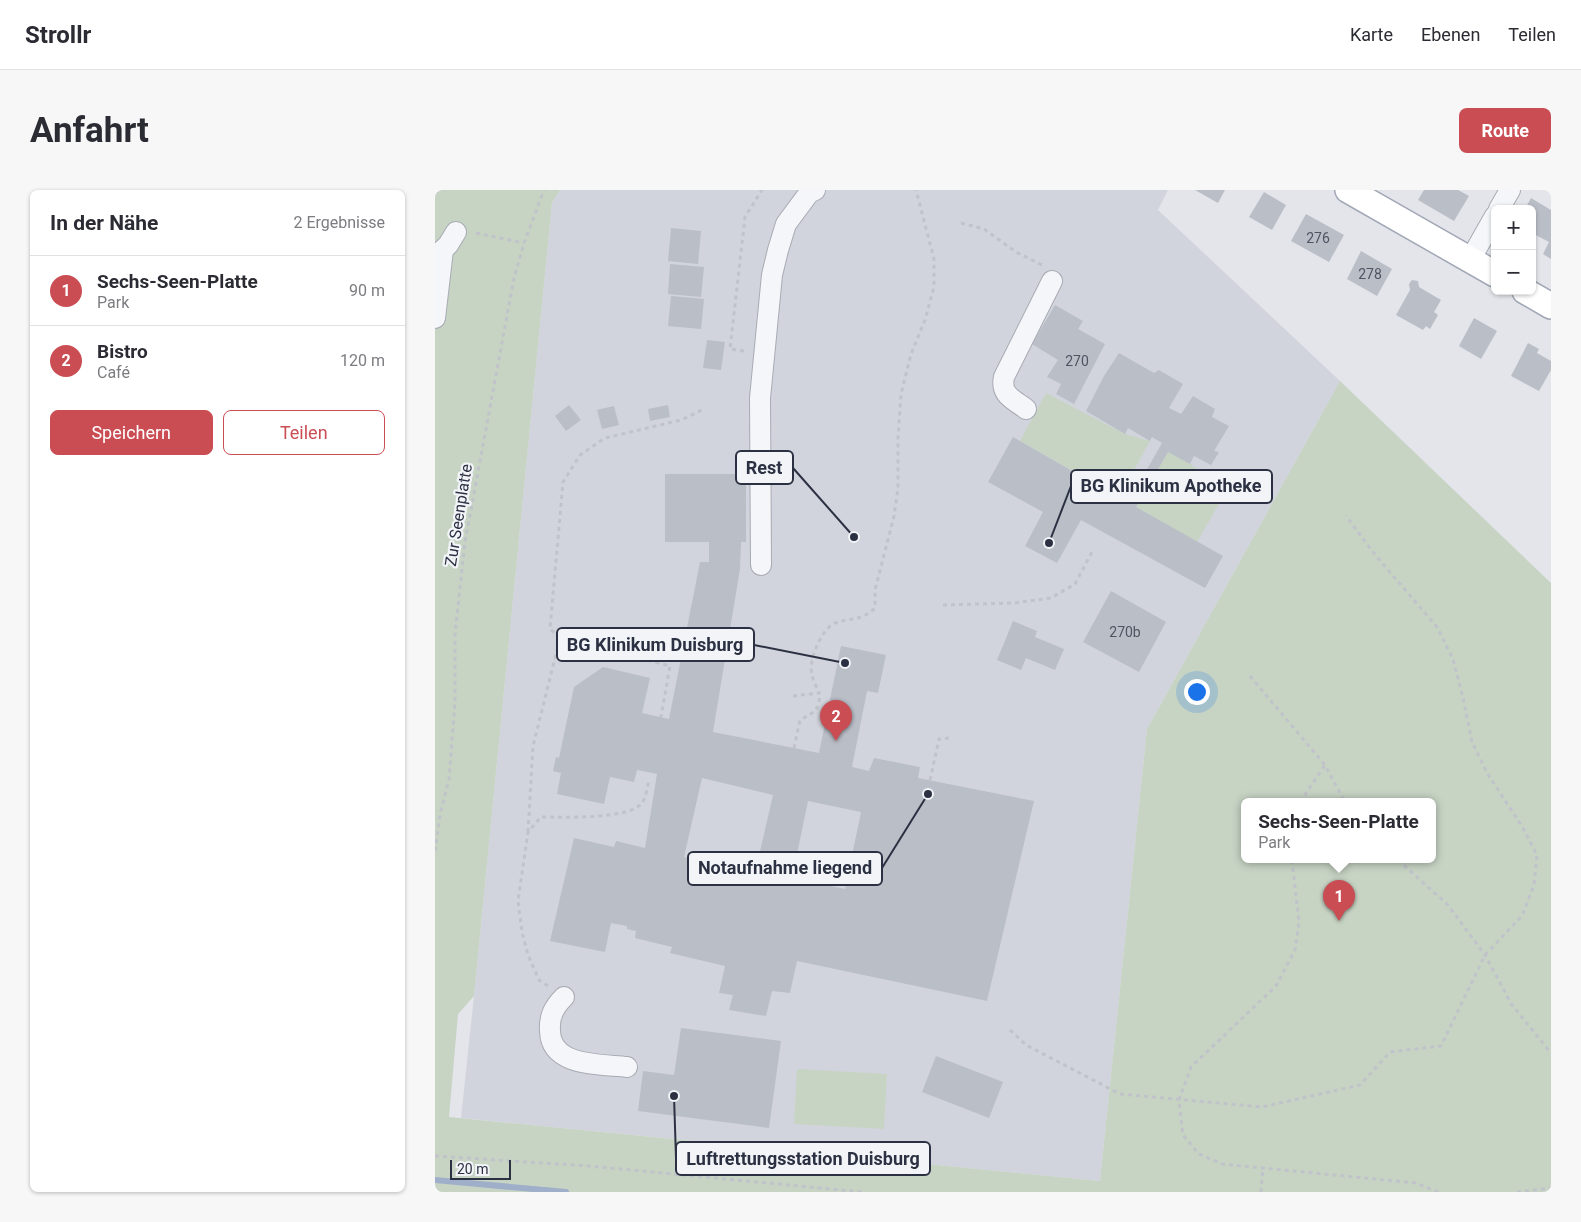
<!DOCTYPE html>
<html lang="de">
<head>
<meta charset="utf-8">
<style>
	:root { --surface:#fff; --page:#f7f7f7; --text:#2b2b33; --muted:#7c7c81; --line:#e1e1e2; --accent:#ca4d54 }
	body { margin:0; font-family:Roboto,sans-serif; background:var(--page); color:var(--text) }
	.controls { position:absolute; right:15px; top:15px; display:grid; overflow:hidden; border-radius:8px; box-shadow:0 1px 4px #0004 }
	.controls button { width:45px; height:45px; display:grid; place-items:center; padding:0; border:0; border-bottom:1px solid var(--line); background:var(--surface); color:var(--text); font:25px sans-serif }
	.scale { position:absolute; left:15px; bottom:12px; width:61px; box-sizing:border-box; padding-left:5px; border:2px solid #2b3142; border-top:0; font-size:14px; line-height:18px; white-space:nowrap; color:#2b3142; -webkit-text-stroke:4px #f2f4f8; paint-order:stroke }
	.you { position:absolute; left:761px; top:501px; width:18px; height:18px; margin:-12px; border:4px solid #fff; border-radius:50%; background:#1a73e8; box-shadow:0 0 0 8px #1a73e833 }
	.badge { display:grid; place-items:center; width:32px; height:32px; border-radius:50%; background:var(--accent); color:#fff; font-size:16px; font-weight:700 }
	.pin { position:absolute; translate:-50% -41px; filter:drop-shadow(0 1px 2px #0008) }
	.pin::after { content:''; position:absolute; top:26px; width:18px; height:15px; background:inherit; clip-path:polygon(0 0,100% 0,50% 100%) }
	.popup { position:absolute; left:806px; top:608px; width:195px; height:65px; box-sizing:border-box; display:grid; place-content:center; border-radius:8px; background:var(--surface); filter:drop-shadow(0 1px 4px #0005); font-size:16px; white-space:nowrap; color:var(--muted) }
	.popup b { font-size:19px; color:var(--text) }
	.popup::after { content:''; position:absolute; left:50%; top:100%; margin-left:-10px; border:10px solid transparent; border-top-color:var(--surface) }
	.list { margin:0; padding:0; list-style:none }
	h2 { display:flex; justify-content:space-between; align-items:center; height:65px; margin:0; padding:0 20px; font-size:21px }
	h2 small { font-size:16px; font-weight:400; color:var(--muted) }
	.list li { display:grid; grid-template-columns:32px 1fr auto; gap:15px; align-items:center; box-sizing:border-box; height:70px; padding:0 20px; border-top:1px solid var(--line) }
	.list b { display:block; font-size:19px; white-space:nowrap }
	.list p { margin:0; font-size:16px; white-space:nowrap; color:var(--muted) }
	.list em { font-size:16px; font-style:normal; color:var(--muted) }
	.actions { display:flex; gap:10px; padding:15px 20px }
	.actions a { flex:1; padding:11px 0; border:1px solid var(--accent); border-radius:8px; text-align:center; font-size:18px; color:var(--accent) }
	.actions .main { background:var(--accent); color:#fff }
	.map { position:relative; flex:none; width:1116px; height:1002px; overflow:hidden; border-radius:8px }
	header { display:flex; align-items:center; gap:30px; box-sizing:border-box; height:70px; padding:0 25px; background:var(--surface); border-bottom:1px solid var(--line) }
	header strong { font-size:24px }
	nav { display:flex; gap:28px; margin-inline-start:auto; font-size:18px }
	.intro { display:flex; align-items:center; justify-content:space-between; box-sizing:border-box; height:120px; padding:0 30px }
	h1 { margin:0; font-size:35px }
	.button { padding:12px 22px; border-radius:8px; background:var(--accent); color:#fff; font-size:18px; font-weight:700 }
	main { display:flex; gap:30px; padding:0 30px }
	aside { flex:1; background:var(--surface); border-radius:8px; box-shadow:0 1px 4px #0004 }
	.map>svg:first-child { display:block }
</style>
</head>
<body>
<header>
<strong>Strollr</strong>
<nav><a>Karte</a><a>Ebenen</a><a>Teilen</a></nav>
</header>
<div class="intro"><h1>Anfahrt</h1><a class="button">Route</a></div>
<main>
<aside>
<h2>In der Nähe<small>2 Ergebnisse</small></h2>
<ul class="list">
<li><span class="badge">1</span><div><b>Sechs-Seen-Platte</b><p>Park</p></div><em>90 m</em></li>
<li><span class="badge">2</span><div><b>Bistro</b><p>Café</p></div><em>120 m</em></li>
</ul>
<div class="actions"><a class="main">Speichern</a><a>Teilen</a></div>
</aside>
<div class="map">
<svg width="1116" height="1002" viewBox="0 0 1116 1002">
	<rect width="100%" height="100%" fill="#e3e5ea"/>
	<polygon fill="#d1d4dc" points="125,0 733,0 723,20 905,191 712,539 665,991 26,928 39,806 117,13"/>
	<g fill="#c7d4c4" fill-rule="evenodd">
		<path d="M0,0h125l-8,13 -78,793 -16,18 -9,103 651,64 47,-452 193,-348 211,202v609h-1116zM810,612h188v58h-188z"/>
		<polygon points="611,203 690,244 715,251 684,307 585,251"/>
		<polygon points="733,262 755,274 792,300 762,352 701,317"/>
		<polygon points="362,879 452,884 449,939 359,934"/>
	</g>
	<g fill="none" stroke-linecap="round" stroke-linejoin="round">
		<polyline stroke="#9fafc9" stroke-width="6" points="0,990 131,1002"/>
	</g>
	<g fill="#babec7" fill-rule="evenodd">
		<polygon points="760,0 790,0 783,13"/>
		<polygon points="989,0 1023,0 1034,6 1019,31 983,10"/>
		<polygon points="829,2 851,15 837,40 814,27"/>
		<polygon points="1096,8 1116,20 1116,69 1108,64 1114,52 1097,43 1097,19 1090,19"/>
		<polygon points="871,24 909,45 894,72 856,51"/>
		<polygon points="236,38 266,41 263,74 233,71"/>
		<polygon points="926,61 957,79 942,106 912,89"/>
		<polygon points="235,74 269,77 266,107 233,104"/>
		<polygon points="977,90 983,91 984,97 1006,110 999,122 1003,125 995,139 991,136 988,140 961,125 975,100 974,94"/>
		<polygon points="236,106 269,109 266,139 233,136"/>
		<polygon points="620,115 648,131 643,139 670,154 639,214 621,204 626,194 612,187 623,170 597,154"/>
		<polygon points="1039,128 1062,141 1046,169 1024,156"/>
		<polygon points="272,150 290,152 286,180 268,178"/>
		<polygon points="1093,153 1104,159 1102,163 1116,171 1116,180 1104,201 1076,186"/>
		<polygon points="684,163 719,183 724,180 748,194 734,218 746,224 758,206 780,219 777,227 794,236 779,261 784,262 776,275 759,266 755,274 733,262 701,317 788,366 770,398 646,330 622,373 590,356 608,322 553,292 578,247 693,313 727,253 717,247 715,251 693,238 690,244 651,221 669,186"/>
		<polygon points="134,215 146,230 131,241 120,226"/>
		<polygon points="233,215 235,227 215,231 213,219"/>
		<polygon points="179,216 184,235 167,239 162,220"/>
		<path d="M230,284h81v68h-5l-1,27 -27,163 106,21 22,-107 45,9 -8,38 -11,-2 -15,76 17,4 5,-13 46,9 -2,11 116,23 -47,200 -190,-40 -7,32 -18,-2 -6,25 -37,-6 4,-15 -14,-2 6,-27 -55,-13 2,-6 -37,-9 1,-7 -9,-2v-3l-16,-3 -6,29 -55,-11 24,-103 40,9 2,-6 29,7 12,-74 -20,-4 -3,12 -24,-5 -6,27 -47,-10 4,-21 -8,-2 3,-14 3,1 15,-71 29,-20 47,11 -8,35 27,6 31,-157h9v-20h-44zM267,588l71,17 -18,78 -71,-16zM373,611l53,11 -16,77 -53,-11z"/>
		<polygon points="676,401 731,432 704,482 648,452"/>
		<polygon points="578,431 602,441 600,447 629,459 620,480 591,468 586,480 562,470"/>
		<polygon points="246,838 346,851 334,938 203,921 208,881 239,885"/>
		<polygon points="501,866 568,892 554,928 487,902"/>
	</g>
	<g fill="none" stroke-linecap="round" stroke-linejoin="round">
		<g stroke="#a8abb4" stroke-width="22">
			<g id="minor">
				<polyline points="1064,19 1075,0"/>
				<polyline points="0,67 13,55 21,42"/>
				<polyline points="1035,70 1060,26"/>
				<polyline points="0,128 8,60"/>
				<path d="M591,219c-13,-10 -26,-14 -22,-32l48,-96"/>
				<polyline points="326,375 325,208 337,85 343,60 351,34 374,3 380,0"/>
				<path d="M129,807c-10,10 -15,19 -14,34 1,36 50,33 77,36"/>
			</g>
		</g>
		<g stroke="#a2a8b6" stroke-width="28">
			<g id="major">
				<polyline points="913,0 1060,84"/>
				<polyline points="1090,101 1116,116"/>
			</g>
		</g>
		<g stroke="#c0c3c9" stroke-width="3" stroke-dasharray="4 4" stroke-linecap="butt">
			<polyline points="526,33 549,39 581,62 607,75"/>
			<polyline points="41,43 89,53"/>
			<polyline points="309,161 295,159 310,27 327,0"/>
			<polyline points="508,415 579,413 616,408 640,394 658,360"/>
			<polyline points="125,448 115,439 128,292 145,265 170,248 246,230 269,219"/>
			<polyline points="815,486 890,575 910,612"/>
			<path d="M358,506l26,-3c-2,-6 -6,-12 -7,-18 -4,-14 9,-46 23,-52 16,-6 25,-1 40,-15v-18l19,-74 4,-28v-49l3,-45 10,-40 14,-34 9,-33v-28l-18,-69"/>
			<path d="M359,558l6,-28c13,-7 21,-10 19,-27"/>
			<polyline points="495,590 504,549 515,548"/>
			<polyline points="865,612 890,575"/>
			<polyline points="93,642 98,556 125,448 235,476 226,527"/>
			<polyline points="0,661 5,625 14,589 20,512 20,444 30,352 79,88 89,53 109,0"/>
			<polyline points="857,670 864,732 860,760 841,796 756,877 744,910 748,945 764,964 787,974 981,993 1000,1001 1006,1002"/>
			<polyline points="963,670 1013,715 1050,765 1077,815 1116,863"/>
			<path d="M113,796l-9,-6 -11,-25 -6,-23 -4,-31 10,-69 13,-15c21,0 88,3 101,-14 4,-5 5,-16 7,-22"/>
			<polyline points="575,840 591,855 685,904 827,917 925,895 955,862 1006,856 1050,765 1087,726 1099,695 1102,665 1088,638 1052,583 1037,552 1028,508 1018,469 1002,437 941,366 911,326"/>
			<polyline points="0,966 154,976 427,1002"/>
			<polyline points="826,1002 828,978"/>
			<polyline points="1082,1002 1116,998"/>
		</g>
		<use href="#minor" stroke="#f5f6f9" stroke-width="20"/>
		<use href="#major" stroke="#fff" stroke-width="25"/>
	</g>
	<g text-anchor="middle" stroke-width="4.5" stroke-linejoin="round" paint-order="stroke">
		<g font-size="14" fill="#4f5463">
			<text x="883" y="53">276</text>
			<text x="935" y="89">278</text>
			<text x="642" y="176">270</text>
			<text x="690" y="447">270b</text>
		</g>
		<g font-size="16" fill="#2b3142" stroke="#f2f4f8">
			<text transform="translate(23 325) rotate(-81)" y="6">Zur Seenplatte</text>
		</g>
	</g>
	<path fill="none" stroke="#2b3142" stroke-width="2" d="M419 347L358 278M614 353L636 296M410 473L319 455M493 604L447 678M239 906L241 968"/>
	<g fill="#2b3142" stroke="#f2f4f8" stroke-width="2">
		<circle cx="419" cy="347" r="5"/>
		<circle cx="614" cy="353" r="5"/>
		<circle cx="410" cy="473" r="5"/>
		<circle cx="493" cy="604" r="5"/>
		<circle cx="239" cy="906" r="5"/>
	</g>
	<g fill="#f2f4f8" stroke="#2b3142" stroke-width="2">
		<rect x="301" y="261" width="57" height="33" rx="5"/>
		<rect x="636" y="280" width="201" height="33" rx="5"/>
		<rect x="122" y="438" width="197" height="33" rx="5"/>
		<rect x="253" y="662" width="194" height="33" rx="5"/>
		<rect x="241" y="952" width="254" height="33" rx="5"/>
	</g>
	<g font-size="18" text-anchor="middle" font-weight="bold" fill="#2b3142">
		<text x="329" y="284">Rest</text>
		<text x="736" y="302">BG Klinikum Apotheke</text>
		<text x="220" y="461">BG Klinikum Duisburg</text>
		<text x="350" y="684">Notaufnahme liegend</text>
		<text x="368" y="975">Luftrettungsstation Duisburg</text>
	</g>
</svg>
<div class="controls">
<button>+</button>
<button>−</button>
</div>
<div class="scale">20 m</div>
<div class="you"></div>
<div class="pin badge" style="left:904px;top:731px">1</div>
<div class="popup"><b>Sechs-Seen-Platte</b>Park</div>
<div class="pin badge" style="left:401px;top:551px">2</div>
</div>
</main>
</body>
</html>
